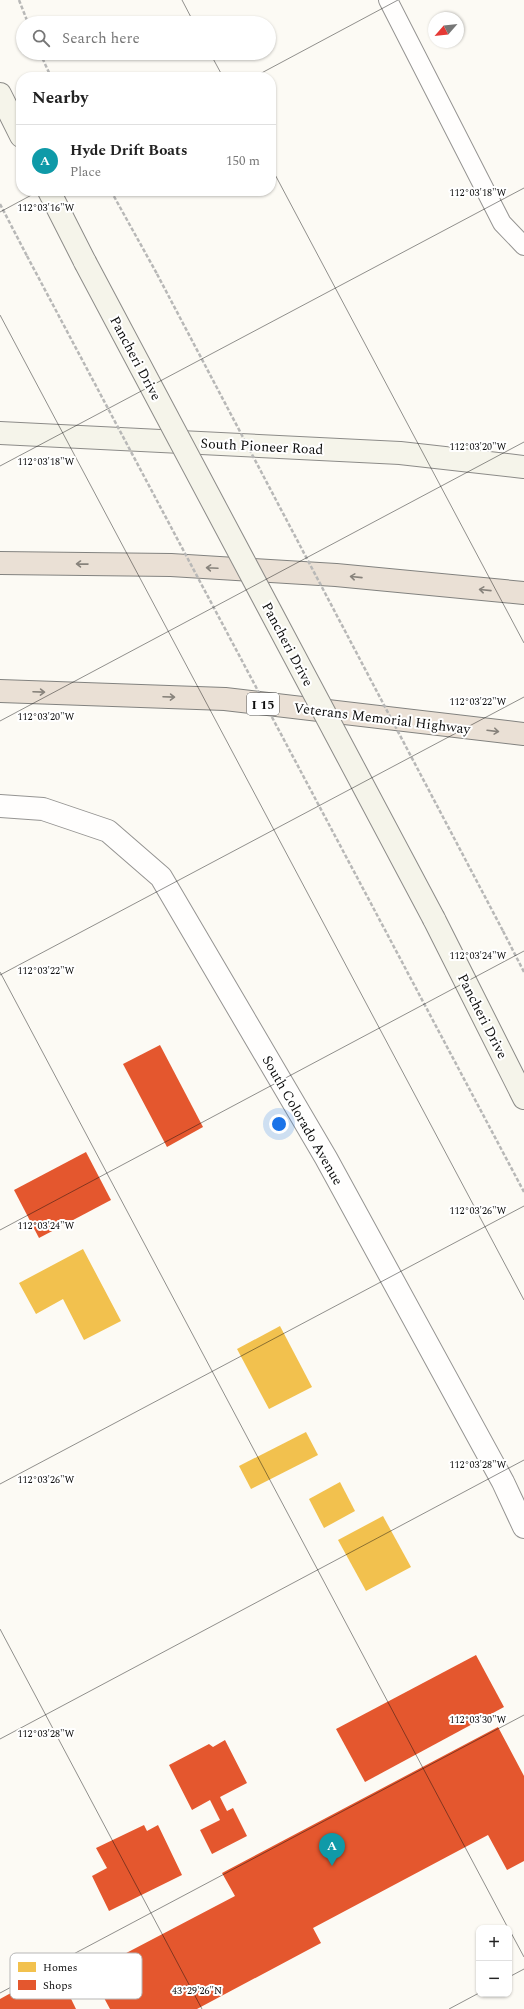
<!DOCTYPE html>
<html lang="en">
<head>
<meta charset="utf-8">
<style>
	:root { --surface:#fff; --page:#f6f6f6; --text:#222; --muted:#767676; --line:#e0e0e0; --accent:#61615e }
	body { margin:0; font-family:Spectral,serif; background:var(--page); color:var(--text) }
	.controls { position:absolute; right:12px; bottom:12px; display:grid; overflow:hidden; border-radius:8px; box-shadow:0 1px 3px #0004 }
	.controls button { width:36px; height:36px; display:grid; place-items:center; padding:0; border:0; border-bottom:1px solid var(--line); background:var(--surface); color:var(--text); font:20px sans-serif }
	.compass { position:absolute; left:428px; top:12px; width:36px; height:36px; border-radius:50%; background:var(--surface); box-shadow:0 1px 3px #0004; rotate:242deg }
	.you { position:absolute; left:279px; top:1124px; width:14px; height:14px; margin:-10px; border:3px solid #fff; border-radius:50%; background:#1a73e8; box-shadow:0 0 0 6px #1a73e833 }
	.badge { display:grid; place-items:center; width:26px; height:26px; border-radius:50%; background:var(--accent); color:#fff; font-size:13px; font-weight:700 }
	.pin { position:absolute; translate:-50% -33px; filter:drop-shadow(0 1px 2px #0008) }
	.pin::after { content:''; position:absolute; top:21px; width:14px; height:12px; background:inherit; clip-path:polygon(0 0,100% 0,50% 100%) }
	.list { margin:0; padding:0; list-style:none }
	h2 { display:flex; justify-content:space-between; align-items:center; height:52px; margin:0; padding:0 16px; font-size:17px }
	h2 small { font-size:13px; font-weight:400; color:var(--muted) }
	.list li { display:grid; grid-template-columns:26px 1fr auto; gap:12px; align-items:center; box-sizing:border-box; height:72px; padding:0 16px; border-top:1px solid var(--line) }
	.list b { display:block; font-size:15px; white-space:nowrap }
	.list p { margin:0; font-size:13px; white-space:nowrap; color:var(--muted) }
	.list em { font-size:13px; font-style:normal; color:var(--muted) }
	.icon { flex:none; width:22px; height:22px; fill:none; stroke:currentColor; stroke-width:2; stroke-linecap:round; stroke-linejoin:round }
	.map { position:relative; flex:none; width:524px; height:2009px; overflow:hidden }
	.search { position:absolute; background:var(--surface); box-shadow:0 1px 3px #0004; left:16px; top:16px; width:260px; height:44px; display:flex; align-items:center; gap:10px; box-sizing:border-box; padding:0 14px; border-radius:22px; color:var(--muted); font-size:15px }
	.panel { position:absolute; background:var(--surface); box-shadow:0 1px 3px #0004; left:16px; top:72px; width:260px; height:124px; border-radius:16px }
	.map>svg:first-child { display:block }
</style>
</head>
<body>
<div class="map">
<svg width="524" height="2009" viewBox="0 0 524 2009">
	<rect width="100%" height="100%" fill="#fcfaf4"/>
	<g fill="#f2c14e">
		<polygon points="83,1249 121,1321 84,1340 63,1299 36,1314 19,1283"/>
		<polygon points="280,1326 312,1387 269,1409 237,1349"/>
		<polygon points="306,1432 318,1455 251,1489 239,1466"/>
		<polygon points="340,1482 355,1511 324,1528 309,1499"/>
		<polygon points="383,1516 411,1567 366,1591 338,1540"/>
	</g>
	<g fill="#e4572e">
		<polygon points="160,1045 203,1127 167,1147 123,1064"/>
		<polygon points="86,1152 111,1200 39,1238 14,1190"/>
		<polygon points="476,1655 504,1707 365,1782 336,1729"/>
		<polygon points="498,1727 524,1776 524,1861 507,1870 488,1835 313,1928 321,1943 197,2009 110,2009 90,1972 235,1896 222,1873"/>
		<polygon points="225,1740 247,1783 220,1797 227,1811 233,1808 247,1836 212,1854 200,1830 220,1820 210,1800 192,1810 169,1765 209,1744 213,1747"/>
		<polygon points="144,1825 147,1831 158,1825 182,1875 109,1911 92,1876 107,1868 96,1848"/>
		<polygon points="56,1968 76,2009 0,2009 0,1999"/>
	</g>
	<g fill="none" stroke-linecap="round" stroke-linejoin="round">
		<g stroke="#959492" stroke-width="20">
			<polyline id="lane" points="388,0 502,223 524,246"/>
		</g>
		<g stroke="#959492" stroke-width="24">
			<polyline id="street" points="0,806 43,809 108,831 161,877 326,1158 503,1482 524,1527"/>
		</g>
		<g stroke="#8c8b88" stroke-width="24">
			<g id="secondary">
				<polyline points="0,94 21,136"/>
				<polyline points="49,191 85,262"/>
				<polyline points="0,433 400,453 524,467"/>
				<polyline points="434,919 524,1098"/>
			</g>
		</g>
		<g stroke="#82827f" stroke-width="24">
			<g id="highway">
				<polyline points="0,563 171,565 336,575 524,593"/>
				<polyline points="0,691 225,699 524,734"/>
			</g>
		</g>
		<g stroke="#b8b8b7" stroke-width="2.5" stroke-dasharray="4 2" stroke-linecap="butt">
			<polyline points="19,0 28,23"/>
			<polyline points="40,53 51,77"/>
			<polyline points="111,191 157,274"/>
			<polyline points="0,204 27,256"/>
			<polyline points="376,913 524,1192"/>
			<polyline points="503,931 524,972"/>
		</g>
		<use href="#lane" stroke="#fffefd" stroke-width="18"/>
		<use href="#street" stroke="#fffefd" stroke-width="22"/>
		<use href="#secondary" stroke="#f5f4ea" stroke-width="22"/>
		<use href="#highway" stroke="#eae0d5" stroke-width="22"/>
		<g stroke="#8c8b88" stroke-width="24" stroke-linecap="butt">
			<polyline id="secondary-bridge" points="85,262 434,919"/>
		</g>
		<g stroke="#b8b8b7" stroke-width="2.5" stroke-dasharray="4 2" stroke-linecap="butt">
			<polyline points="27,256 376,913"/>
			<polyline points="157,274 503,931"/>
		</g>
		<use href="#secondary-bridge" stroke="#f5f4ea" stroke-width="22"/>
	</g>
	<defs><path id="oneway-shaft" d="M-6 0H5M1.5-3L5.5 0L1.5 3" fill="none" stroke-width="1.6" stroke-linecap="round" stroke-linejoin="round"/></defs>
	<g stroke="#87827b">
		<use href="#oneway-shaft" transform="translate(82 564) rotate(-179)"/>
		<use href="#oneway-shaft" transform="translate(212 568) rotate(-177)"/>
		<use href="#oneway-shaft" transform="translate(356 577) rotate(-174)"/>
		<use href="#oneway-shaft" transform="translate(485 590) rotate(-174)"/>
		<use href="#oneway-shaft" transform="translate(39 692) rotate(2)"/>
		<use href="#oneway-shaft" transform="translate(169 697) rotate(2)"/>
		<use href="#oneway-shaft" transform="translate(493 731) rotate(7)"/>
	</g>
	<path fill="none" stroke="#0e0e0e" stroke-width="1" stroke-opacity="0.45" d="M182,0l12,23M210,53l13,24M254,77l144,-77M271,167l253,476M0,212l39,-21M0,315l524,985M0,466l524,-278M0,721l524,-279M0,972l508,956M0,975l524,-278M0,1230l524,-279M0,1484l524,-278M0,1629l202,380M0,1739l524,-279M509,1929l15,28M509,1977l15,-8M0,1993l524,-278M449,2009l30,-16"/>
	<g text-anchor="middle" stroke-width="4" stroke-linejoin="round" paint-order="stroke">
		<rect fill="#fff" stroke="#565656" stroke-width="1" x="247" y="693" width="32" height="22" rx="3"/>
		<g font-size="13" font-weight="bold" fill="#0e0e0e">
			<text x="263" y="709">I 15</text>
		</g>
		<g font-size="14" fill="#0e0e0e" stroke="#fff">
			<text transform="translate(136 358) rotate(62)" y="5">Pancheri Drive</text>
			<text transform="translate(262 446) rotate(3)" y="5">South Pioneer Road</text>
			<text transform="translate(288 644) rotate(62)" y="5">Pancheri Drive</text>
			<text transform="translate(382 718) rotate(7)" y="5">Veterans Memorial Highway</text>
			<text transform="translate(483 1016) rotate(63)" y="5">Pancheri Drive</text>
			<text transform="translate(303 1120) rotate(60)" y="5">South Colorado Avenue</text>
		</g>
	</g>
	<rect x="10" y="1953" width="132" height="46" rx="6" fill="#fff" stroke="#b7b7b7" stroke-width="1"/>
	<rect x="18" y="1962" width="18" height="10" fill="#f2c14e"/>
	<rect x="18" y="1980" width="18" height="10" fill="#e4572e"/>
	<g font-size="11" fill="#0e0e0e">
		<text x="43" y="1971">Homes</text>
		<text x="43" y="1989">Shops</text>
	</g>
	<g font-size="10" text-anchor="middle" fill="#0e0e0e" stroke="#fff" stroke-width="4" stroke-linejoin="round" paint-order="stroke">
		<text x="478" y="196">112°03'18"W</text>
		<text x="46" y="211">112°03'16"W</text>
		<text x="478" y="450">112°03'20"W</text>
		<text x="46" y="465">112°03'18"W</text>
		<text x="478" y="705">112°03'22"W</text>
		<text x="46" y="720">112°03'20"W</text>
		<text x="478" y="959">112°03'24"W</text>
		<text x="46" y="974">112°03'22"W</text>
		<text x="478" y="1214">112°03'26"W</text>
		<text x="46" y="1229">112°03'24"W</text>
		<text x="478" y="1468">112°03'28"W</text>
		<text x="46" y="1483">112°03'26"W</text>
		<text x="478" y="1723">112°03'30"W</text>
		<text x="46" y="1737">112°03'28"W</text>
		<text x="197" y="1994">43°29'26"N</text>
	</g>
</svg>
<div class="controls">
<button>+</button>
<button>−</button>
</div>
<svg class="compass" viewBox="-18 -18 36 36"><path d="M0-13l5 13h-10z" fill="#e53935"/><path d="M0 13l5-13h-10z" fill="#767676"/></svg>
<div class="you"></div>
<div class="pin badge" style="left:332px;top:1866px;background:#0f9aa8">A</div>
<div class="search"><svg class="icon" aria-label="search" viewBox="0 0 24 24"><circle cx="10" cy="10" r="6"/><path d="M15 15l6 6"/></svg>Search here</div>
<section class="panel">
<h2>Nearby<small></small></h2>
<ul class="list">
<li><span class="badge" style="background:#0f9aa8">A</span><div><b>Hyde Drift Boats</b><p>Place</p></div><em>150 m</em></li>
</ul>
</section>
</div>
</body>
</html>
